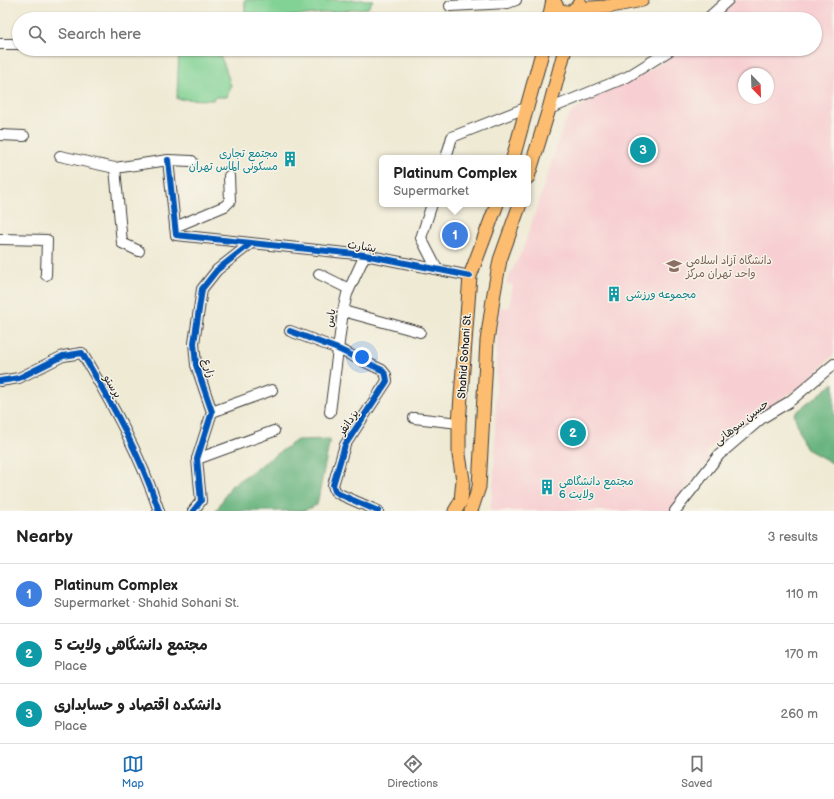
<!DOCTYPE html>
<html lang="en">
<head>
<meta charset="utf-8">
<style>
	:root { --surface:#fff; --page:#f2f2f2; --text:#222; --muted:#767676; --line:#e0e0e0; --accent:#1f6fb2 }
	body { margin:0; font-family:"Balsamiq Sans","Playpen Sans Arabic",sans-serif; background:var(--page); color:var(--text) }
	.compass { position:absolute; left:738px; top:68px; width:36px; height:36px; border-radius:50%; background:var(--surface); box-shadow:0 1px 3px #0004; rotate:157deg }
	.you { position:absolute; left:362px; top:357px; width:14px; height:14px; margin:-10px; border:3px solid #fff; border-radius:50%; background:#1a73e8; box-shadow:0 0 0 6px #1a73e833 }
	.badge { display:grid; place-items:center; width:26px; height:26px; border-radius:50%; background:var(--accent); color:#fff; font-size:13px; font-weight:700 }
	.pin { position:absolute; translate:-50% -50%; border:2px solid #fff; box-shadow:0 1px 4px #0006 }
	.popup { position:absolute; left:379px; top:155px; width:152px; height:52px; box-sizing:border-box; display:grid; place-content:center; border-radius:6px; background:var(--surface); filter:drop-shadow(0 1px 3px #0005); font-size:13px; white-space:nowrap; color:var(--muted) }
	.popup b { font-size:15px; color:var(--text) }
	.popup::after { content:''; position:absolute; left:50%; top:100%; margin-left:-8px; border:8px solid transparent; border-top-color:var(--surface) }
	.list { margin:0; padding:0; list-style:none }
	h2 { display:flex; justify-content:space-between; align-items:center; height:52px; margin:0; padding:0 16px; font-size:17px }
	h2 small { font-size:13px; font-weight:400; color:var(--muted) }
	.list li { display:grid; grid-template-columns:26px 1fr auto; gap:12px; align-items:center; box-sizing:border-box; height:60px; padding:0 16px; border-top:1px solid var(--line) }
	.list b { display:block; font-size:15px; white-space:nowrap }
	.list p { margin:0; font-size:13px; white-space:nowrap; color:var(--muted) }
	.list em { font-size:13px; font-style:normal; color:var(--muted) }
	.icon { flex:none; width:22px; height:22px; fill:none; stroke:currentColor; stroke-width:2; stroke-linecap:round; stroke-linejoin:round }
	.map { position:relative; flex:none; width:834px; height:511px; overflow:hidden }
	.search { position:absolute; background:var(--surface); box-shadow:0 1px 3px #0004; left:12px; right:12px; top:12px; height:44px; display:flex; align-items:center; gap:10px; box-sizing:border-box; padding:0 14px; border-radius:22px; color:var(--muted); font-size:15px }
	.sheet { height:232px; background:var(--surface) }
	nav { display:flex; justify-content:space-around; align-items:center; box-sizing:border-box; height:56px; border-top:1px solid var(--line); background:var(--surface); font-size:11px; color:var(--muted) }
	nav a { display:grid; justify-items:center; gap:2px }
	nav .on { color:var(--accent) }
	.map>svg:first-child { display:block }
</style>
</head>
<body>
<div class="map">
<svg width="834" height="511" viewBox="0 0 834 511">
	<rect width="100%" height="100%" fill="#f7f3e8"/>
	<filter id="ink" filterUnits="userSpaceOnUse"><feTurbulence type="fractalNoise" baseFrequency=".025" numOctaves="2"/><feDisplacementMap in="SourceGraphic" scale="8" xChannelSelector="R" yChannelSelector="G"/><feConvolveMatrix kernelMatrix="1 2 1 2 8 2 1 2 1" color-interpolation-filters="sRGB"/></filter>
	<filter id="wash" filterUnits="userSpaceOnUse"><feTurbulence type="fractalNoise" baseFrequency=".012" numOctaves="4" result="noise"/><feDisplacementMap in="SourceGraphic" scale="16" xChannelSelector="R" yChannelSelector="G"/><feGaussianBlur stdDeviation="0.9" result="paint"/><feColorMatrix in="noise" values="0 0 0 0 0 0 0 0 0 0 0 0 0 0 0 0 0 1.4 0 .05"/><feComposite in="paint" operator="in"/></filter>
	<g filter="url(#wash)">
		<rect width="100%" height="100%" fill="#efead4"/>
		<path fill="#f7cfd2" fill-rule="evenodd" d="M735,0h99v354l-33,33 -29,17 -47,39 -10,-1 -9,10 3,8 -17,19 -22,32h-180l4,-34 3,-133 3,-36h9l4,-23 -7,-2 17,-34 42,-128 7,-9 28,-18 44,-20 40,-25h131v-30h-97zM744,74h24v24h-24z"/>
		<g fill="#81d294" stroke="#4e7758">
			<polygon points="245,0 373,0 368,8 269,19 245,19"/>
			<path d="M179,49c43,0 39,-4 52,37l-4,11h-13l-1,3 -36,-1z"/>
		</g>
		<g fill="#68b47e" stroke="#42684d">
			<polygon points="834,383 834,464 805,448 794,414"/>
			<polygon points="330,439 317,505 303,511 216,511 231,486 297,440"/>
		</g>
	</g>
	<g filter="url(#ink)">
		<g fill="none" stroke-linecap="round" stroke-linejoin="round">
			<g stroke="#3c3b38" stroke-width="12">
				<g id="minor">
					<polyline points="450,6 508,3 516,0"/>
					<polyline points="707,19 728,0"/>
					<polyline points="0,44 19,44"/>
					<polyline points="549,109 627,77 672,49"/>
					<polyline points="0,135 24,136"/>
					<polyline points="60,156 115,168 168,160 192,161"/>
					<polyline points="446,158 452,137 528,107"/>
					<polyline points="168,160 176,235 365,255 470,276"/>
					<polyline points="115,168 122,243 139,251"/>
					<polyline points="432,204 421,238 437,269"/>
					<polyline points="175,227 225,206 230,201 229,176"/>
					<polyline points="0,239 47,240 46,275"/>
					<polyline points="319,274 349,289"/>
					<polyline points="343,311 420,332"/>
					<polyline points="290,331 338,349 382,370 386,375 387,381 345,445 333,485 335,491 339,494 378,511"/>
					<path d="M0,381l19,-3 44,-22 19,-3c30,51 58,101 77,158"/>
					<polyline points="212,412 272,390"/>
					<polyline points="330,412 343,311 347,294 365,255"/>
					<polyline points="414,418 459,423"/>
					<polyline points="197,459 274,431"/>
					<polyline points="193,511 201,501 197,459 212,412 196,365 194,343 202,289 217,270 250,244"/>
					<polyline points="675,511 719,455 762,418 789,402 834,364"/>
				</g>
			</g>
			<g stroke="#3c3b38" stroke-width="15">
				<g id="major">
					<path d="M553,0l6,10c9,4 16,2 21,-7"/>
					<polyline points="549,19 553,0"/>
					<polyline points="573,19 575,9 606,7 642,0"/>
					<polyline points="513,158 543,49"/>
					<polyline points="528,177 549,109 565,49"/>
					<polyline points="455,511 461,501 463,480 459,455 459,423 470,276 497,204"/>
					<polyline points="471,511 479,487 487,341 494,293 500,260 520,204"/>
				</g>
			</g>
			<use href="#minor" stroke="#fff" stroke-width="10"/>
			<use href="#major" stroke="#fcbd6f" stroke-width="13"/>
			<g stroke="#f7f3e8" stroke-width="8">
				<g id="cycleway">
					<polyline points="168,160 176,235 365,255 470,276"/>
					<polyline points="290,331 338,349 382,370 386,375 387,381 345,445 333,485 335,491 339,494 378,511"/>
					<path d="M0,381l19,-3 44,-22 19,-3c30,51 58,101 77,158"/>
					<polyline points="193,511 201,501 197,459 212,412 196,365 194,343 202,289 217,270 250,244"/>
				</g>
			</g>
			<use href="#cycleway" stroke="#0057b8" stroke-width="6"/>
		</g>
	</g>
	<defs>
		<g id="building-bare" transform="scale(1.2)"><path d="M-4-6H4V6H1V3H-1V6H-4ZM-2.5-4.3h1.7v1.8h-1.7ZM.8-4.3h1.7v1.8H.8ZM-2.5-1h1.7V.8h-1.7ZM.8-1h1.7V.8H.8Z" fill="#0f9aa8" stroke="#f7f3e8" stroke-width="2.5" paint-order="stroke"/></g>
		<g id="university-bare" transform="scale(1.2)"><path d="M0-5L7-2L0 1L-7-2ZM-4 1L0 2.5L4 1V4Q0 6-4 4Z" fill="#8d6e63" stroke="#f7f3e8" stroke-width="2.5" paint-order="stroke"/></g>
	</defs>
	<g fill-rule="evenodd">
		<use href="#building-bare" x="290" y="159"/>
		<use href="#university-bare" x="674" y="266"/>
		<use href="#building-bare" x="614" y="294"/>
		<use href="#building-bare" x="547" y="487"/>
	</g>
	<g text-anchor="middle" stroke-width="3" stroke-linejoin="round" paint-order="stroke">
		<g font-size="11" fill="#0d838f" stroke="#f7f3e8" text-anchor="start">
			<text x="278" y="157" text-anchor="end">مجتمع تجاری<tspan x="278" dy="13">مسکونی الماس تهران</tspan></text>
			<text x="626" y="298">مجموعه ورزشی</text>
			<text x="559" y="485">مجتمع دانشگاهی<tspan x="559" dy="13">ولایت 6</tspan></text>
		</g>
		<g font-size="11" fill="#1c1c1c" stroke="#f7f3e8">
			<text transform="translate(362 246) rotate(9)" y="4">بشارت</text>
			<text transform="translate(330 318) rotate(-81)" y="4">یاس</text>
			<text transform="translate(464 356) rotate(-86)" y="4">Shahid Sohani St.</text>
			<text transform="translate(209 368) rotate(76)" y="4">زارع</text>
			<text transform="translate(113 386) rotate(59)" y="4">پرستو</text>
			<text transform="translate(348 422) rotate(-57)" y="4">یزدانفر</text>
			<text transform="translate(741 422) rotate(-38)" y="4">حسین سوهانی</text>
		</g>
		<g font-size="11" fill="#785e54" stroke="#f7f3e8" text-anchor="start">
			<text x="686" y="264">دانشگاه آزاد اسلامی<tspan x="686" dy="13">واحد تهران مرکز</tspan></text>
		</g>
	</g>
</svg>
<svg class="compass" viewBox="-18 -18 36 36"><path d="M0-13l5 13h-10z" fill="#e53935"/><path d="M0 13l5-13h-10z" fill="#767676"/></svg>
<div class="you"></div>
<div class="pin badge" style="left:455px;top:235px;background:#3f7fe0">1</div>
<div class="popup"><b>Platinum Complex</b>Supermarket</div>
<div class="pin badge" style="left:573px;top:433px;background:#0f9aa8">2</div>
<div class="pin badge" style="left:643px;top:150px;background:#0f9aa8">3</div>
<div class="search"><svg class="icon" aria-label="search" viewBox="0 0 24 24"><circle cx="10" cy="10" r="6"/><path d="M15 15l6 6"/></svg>Search here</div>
</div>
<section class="sheet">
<h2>Nearby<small>3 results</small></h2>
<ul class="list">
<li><span class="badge" style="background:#3f7fe0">1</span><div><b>Platinum Complex</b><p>Supermarket · Shahid Sohani St.</p></div><em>110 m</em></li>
<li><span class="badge" style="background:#0f9aa8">2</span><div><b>مجتمع دانشگاهی ولایت 5</b><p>Place</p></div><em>170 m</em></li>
<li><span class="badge" style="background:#0f9aa8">3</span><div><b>دانشکده اقتصاد و حسابداری</b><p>Place</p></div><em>260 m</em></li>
</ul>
</section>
<nav>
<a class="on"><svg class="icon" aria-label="map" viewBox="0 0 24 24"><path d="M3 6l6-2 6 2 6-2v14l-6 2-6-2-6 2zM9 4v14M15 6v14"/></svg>Map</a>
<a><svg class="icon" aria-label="directions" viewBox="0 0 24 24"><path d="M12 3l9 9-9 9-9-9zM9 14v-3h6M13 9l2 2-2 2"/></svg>Directions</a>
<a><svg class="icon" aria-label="saved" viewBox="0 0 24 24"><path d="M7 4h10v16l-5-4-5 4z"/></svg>Saved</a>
</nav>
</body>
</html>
